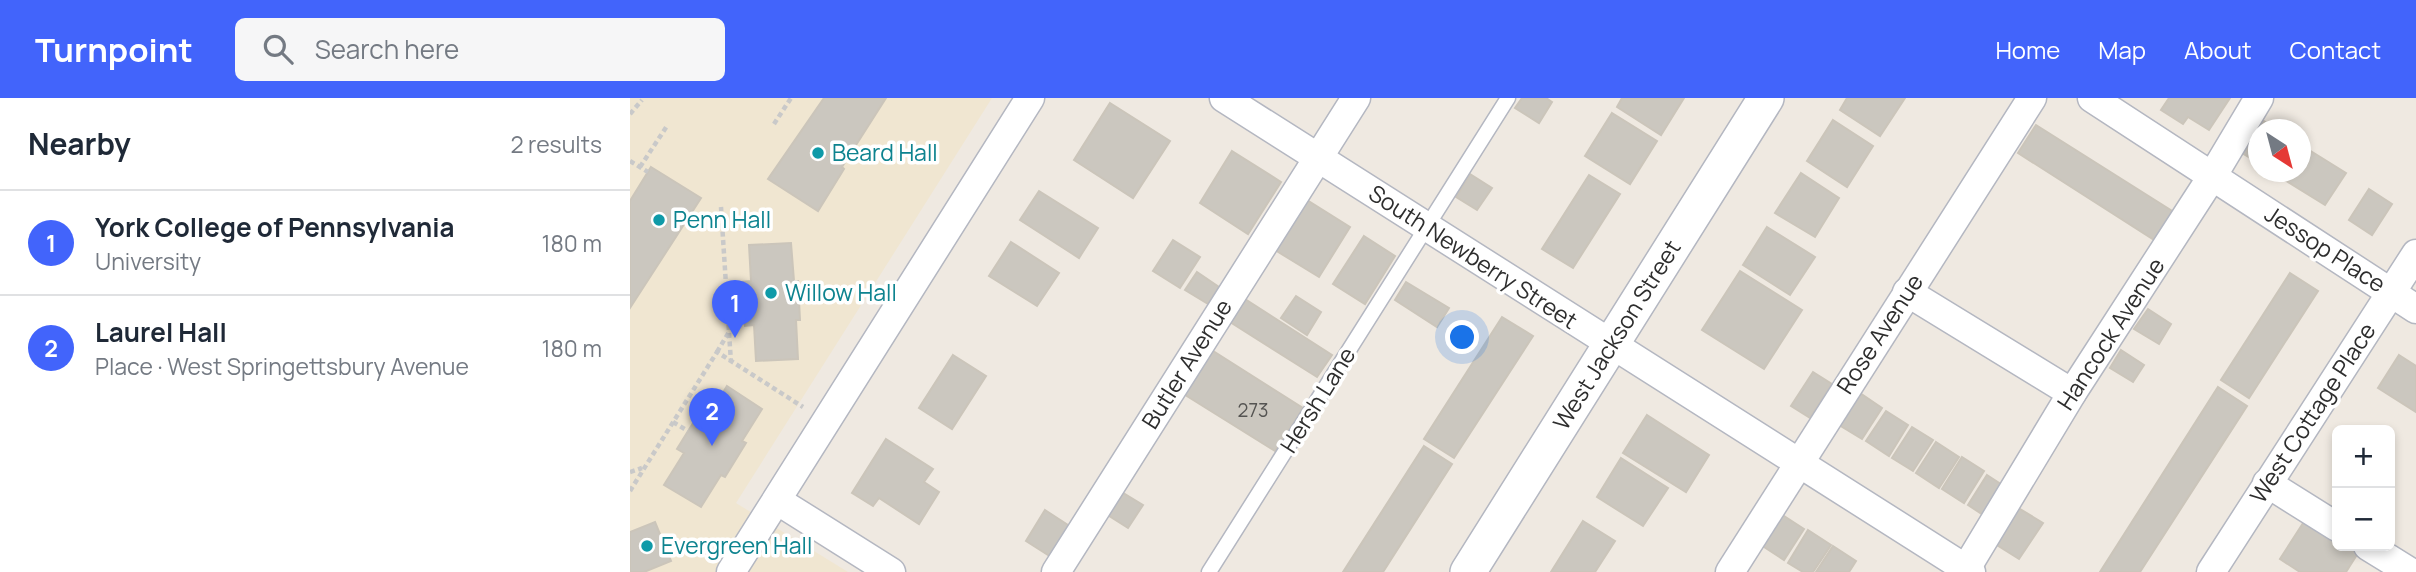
<!DOCTYPE html>
<html lang="en">
<head>
<meta charset="utf-8">
<style>
	:root { --surface:#fff; --page:#f6f6f7; --text:#1f2937; --muted:#747a83; --line:#e0e1e3; --accent:#4264fb }
	body { margin:0; font-family:Manrope,sans-serif; background:var(--page); color:var(--text) }
	.controls { position:absolute; right:21px; bottom:21px; display:grid; overflow:hidden; border-radius:10px; box-shadow:0 4px 10px #0003 }
	.controls button { width:63px; height:63px; display:grid; place-items:center; padding:0; border:0; border-bottom:2px solid var(--line); background:var(--surface); color:var(--text); font:35px sans-serif }
	.compass { position:absolute; left:1618px; top:21px; width:63px; height:63px; border-radius:50%; background:var(--surface); box-shadow:0 4px 10px #0003; rotate:144deg }
	.you { position:absolute; left:833px; top:240px; width:24px; height:24px; margin:-18px; border:5px solid #fff; border-radius:50%; background:#1a73e8; box-shadow:0 0 0 10px #1a73e833 }
	.badge { display:grid; place-items:center; width:46px; height:46px; border-radius:50%; background:var(--accent); color:#fff; font-size:23px; font-weight:700 }
	.pin { position:absolute; translate:-50% -58px; filter:drop-shadow(0 2px 4px #0008) }
	.pin::after { content:''; position:absolute; top:37px; width:24px; height:21px; background:inherit; clip-path:polygon(0 0,100% 0,50% 100%) }
	.list { margin:0; padding:0; list-style:none }
	h2 { display:flex; justify-content:space-between; align-items:center; height:91px; margin:0; padding:0 28px; font-size:30px }
	h2 small { font-size:23px; font-weight:400; color:var(--muted) }
	.list li { display:grid; grid-template-columns:46px 1fr auto; gap:21px; align-items:center; box-sizing:border-box; height:105px; padding:0 28px; border-top:2px solid var(--line) }
	.list b { display:block; font-size:26px; white-space:nowrap }
	.list p { margin:0; font-size:23px; white-space:nowrap; color:var(--muted) }
	.list em { font-size:23px; font-style:normal; color:var(--muted) }
	.icon { flex:none; width:38px; height:38px; fill:none; stroke:currentColor; stroke-width:2; stroke-linecap:round; stroke-linejoin:round }
	.map { position:relative; flex:none; width:1786px; height:474px; overflow:hidden }
	header { display:flex; align-items:center; gap:42px; box-sizing:border-box; height:98px; padding:0 35px; background:var(--accent); color:#fff }
	header strong { font-size:33px }
	nav { display:flex; gap:38px; margin-inline-start:auto; font-size:24px }
	.search { width:490px; height:63px; background:var(--page); display:flex; align-items:center; gap:18px; box-sizing:border-box; padding:0 24px; border-radius:10px; color:var(--muted); font-size:26px }
	main { display:flex }
	aside { flex:1; background:var(--surface) }
	.map>svg:first-child { display:block }
</style>
</head>
<body>
<header>
<strong>Turnpoint</strong>
<div class="search"><svg class="icon" aria-label="search" viewBox="0 0 24 24"><circle cx="10" cy="10" r="6"/><path d="M15 15l6 6"/></svg>Search here</div>
<nav><a>Home</a><a>Map</a><a>About</a><a>Contact</a></nav>
</header>
<main>
<aside>
<h2>Nearby<small>2 results</small></h2>
<ul class="list">
<li><span class="badge">1</span><div><b>York College of Pennsylvania</b><p>University</p></div><em>180 m</em></li>
<li><span class="badge">2</span><div><b>Laurel Hall</b><p>Place · West Springettsbury Avenue</p></div><em>180 m</em></li>
</ul>
</aside>
<div class="map">
<svg width="1786" height="474" viewBox="0 0 1786 474">
	<rect width="100%" height="100%" fill="#efe9e1"/>
	<polygon fill="#f0e6d1" points="0,0 362,0 106,405 218,474 0,474"/>
	<g fill="#cbc7bf" stroke="#cbc5ba" stroke-width="2">
		<polygon points="194,0 256,0 212,69 214,71 188,113 138,81"/>
		<polygon points="892,0 916,0 922,4 909,25 885,10"/>
		<polygon points="992,0 1054,0 1031,37 987,9"/>
		<polygon points="1217,0 1275,0 1250,38 1210,12"/>
		<polygon points="1539,0 1600,0 1579,32 1558,19 1553,26 1531,12"/>
		<polygon points="480,5 540,43 503,100 444,62"/>
		<polygon points="982,15 1027,43 1000,86 955,58"/>
		<polygon points="1631,21 1647,32 1629,32 1629,65 1610,54"/>
		<polygon points="1203,22 1243,48 1217,89 1177,63"/>
		<polygon points="1406,27 1547,116 1529,145 1388,55"/>
		<polygon points="1671,47 1716,75 1695,107 1642,74 1671,74"/>
		<polygon points="602,53 651,84 618,136 570,105"/>
		<polygon points="21,69 71,100 0,210 0,103"/>
		<polygon points="1171,75 1209,100 1185,139 1145,115"/>
		<polygon points="840,76 862,90 847,112 826,99"/>
		<polygon points="959,77 990,96 943,170 912,151"/>
		<polygon points="1739,91 1762,106 1742,137 1719,122"/>
		<polygon points="409,93 468,130 449,160 390,122"/>
		<polygon points="677,102 720,129 689,179 645,152"/>
		<polygon points="1137,129 1185,159 1160,197 1113,167"/>
		<polygon points="734,138 765,158 735,206 703,186"/>
		<polygon points="543,142 570,159 550,190 523,173"/>
		<polygon points="381,144 429,175 407,208 359,178"/>
		<polygon points="161,145 164,183 168,183 170,222 166,222 168,261 126,263 124,227 115,228 112,184 121,183 119,147"/>
		<polygon points="1110,173 1172,212 1134,271 1072,232"/>
		<polygon points="567,174 589,189 578,206 555,192"/>
		<polygon points="1660,175 1688,193 1619,300 1591,282"/>
		<polygon points="776,184 819,210 807,229 765,202"/>
		<polygon points="666,198 691,214 677,237 651,220"/>
		<polygon points="615,201 702,257 687,279 600,224"/>
		<polygon points="1518,211 1541,226 1529,246 1504,231"/>
		<polygon points="872,219 903,238 824,360 794,341"/>
		<polygon points="580,251 673,310 645,353 552,295"/>
		<polygon points="1491,252 1514,267 1503,284 1480,270"/>
		<polygon points="323,257 356,278 322,331 289,310"/>
		<polygon points="1769,257 1786,268 1786,314 1748,290"/>
		<polygon points="1183,274 1202,286 1180,320 1161,308"/>
		<polygon points="97,288 132,311 112,343 116,345 95,379 91,377 71,409 34,387 54,355 47,351 70,314 78,319"/>
		<polygon points="1588,289 1617,308 1510,474 1470,474"/>
		<polygon points="1230,295 1252,310 1232,341 1209,327"/>
		<polygon points="1256,313 1278,327 1259,358 1236,343"/>
		<polygon points="1017,317 1079,357 1056,394 993,355"/>
		<polygon points="1282,329 1303,342 1283,373 1262,360"/>
		<polygon points="256,341 303,371 294,384 309,394 289,426 249,400 243,408 222,395"/>
		<polygon points="1306,344 1329,359 1309,390 1286,375"/>
		<polygon points="794,348 822,366 753,474 713,474"/>
		<polygon points="1332,359 1354,373 1334,405 1312,391"/>
		<polygon points="991,360 1038,390 1013,428 967,399"/>
		<polygon points="1357,377 1380,392 1361,422 1338,407"/>
		<polygon points="490,393 513,407 498,430 476,416"/>
		<polygon points="1385,408 1413,425 1389,461 1362,444"/>
		<polygon points="415,412 441,429 421,459 396,443"/>
		<polygon points="1151,416 1174,431 1154,462 1131,447"/>
		<polygon points="1675,422 1707,442 1707,448 1717,448 1728,455 1716,474 1670,474 1650,461"/>
		<polygon points="953,423 985,443 965,474 921,474"/>
		<polygon points="25,424 41,463 14,474 0,474 0,434"/>
		<polygon points="1178,432 1201,447 1183,474 1173,474 1158,465"/>
		<polygon points="1203,448 1226,463 1219,474 1186,474"/>
	</g>
	<g fill="none" stroke-linecap="round" stroke-linejoin="round">
		<g stroke="#b4b7c1" stroke-width="17">
			<polyline id="service" points="579,474 878,0"/>
		</g>
		<g stroke="#b4b7c1" stroke-width="31">
			<g id="minor">
				<polyline points="594,0 1341,474"/>
				<polyline points="1462,0 1786,211"/>
				<polyline points="1277,194 1442,295"/>
				<polyline points="1637,385 1707,429"/>
				<polyline points="148,403 261,474"/>
				<polyline points="1738,448 1780,474"/>
				<polyline points="101,474 400,0"/>
				<polyline points="426,474 726,0"/>
				<polyline points="1100,474 1402,0"/>
				<polyline points="1334,474 1442,295 1583,77 1629,0"/>
				<polyline points="1581,474 1786,156"/>
			</g>
		</g>
		<g stroke="#b4b7c1" stroke-width="38">
			<polyline id="tertiary" points="838,474 1136,0"/>
		</g>
		<g stroke="#c9c9c9" stroke-width="4.5" stroke-dasharray="5 3.5" stroke-linecap="butt">
			<polyline points="0,16 12,2"/>
			<polyline points="144,26 161,0"/>
			<polyline points="0,63 18,74"/>
			<polyline points="10,69 37,28"/>
			<polyline points="98,208 114,206"/>
			<polyline points="99,235 101,264"/>
			<polyline points="87,254 99,234 91,109"/>
			<polyline points="43,324 58,333"/>
			<polyline points="0,374 12,370"/>
			<polyline points="0,393 87,254 173,309"/>
		</g>
		<use href="#service" stroke="#fff" stroke-width="14"/>
		<use href="#minor" stroke="#fff" stroke-width="28"/>
		<use href="#tertiary" stroke="#fff" stroke-width="35"/>
	</g>
	<g fill="#0f9aa8" stroke="#fff" stroke-width="2.5">
		<circle cx="188" cy="55" r="7"/>
		<circle cx="29" cy="122" r="7"/>
		<circle cx="141" cy="195" r="7"/>
		<circle cx="17" cy="448" r="7"/>
	</g>
	<g text-anchor="middle" stroke-width="7" stroke-linejoin="round" paint-order="stroke">
		<g font-size="19" fill="#555452">
			<text x="623" y="319">273</text>
		</g>
		<g font-size="23" fill="#0d838f" stroke="#fff" text-anchor="start">
			<text x="202" y="63">Beard Hall</text>
			<text x="43" y="130">Penn Hall</text>
			<text x="155" y="203">Willow Hall</text>
			<text x="31" y="456">Evergreen Hall</text>
		</g>
		<g font-size="23" fill="#2e2e2e" stroke="#fff">
			<text transform="translate(1695 151) rotate(33)" y="8">Jessop Place</text>
			<text transform="translate(843 159) rotate(33)" y="8">South Newberry Street</text>
			<text transform="translate(1250 236) rotate(-57)" y="8">Rose Avenue</text>
			<text transform="translate(1481 236) rotate(-57)" y="8">Hancock Avenue</text>
			<text transform="translate(987 237) rotate(-58)" y="8">West Jackson Street</text>
			<text transform="translate(557 266) rotate(-58)" y="8">Butler Avenue</text>
			<text transform="translate(688 302) rotate(-58)" y="8">Hersh Lane</text>
			<text transform="translate(1683 315) rotate(-57)" y="8">West Cottage Place</text>
		</g>
	</g>
</svg>
<div class="controls">
<button>+</button>
<button>−</button>
</div>
<svg class="compass" viewBox="-18 -18 36 36"><path d="M0-13l5 13h-10z" fill="#e53935"/><path d="M0 13l5-13h-10z" fill="#747a83"/></svg>
<div class="you"></div>
<div class="pin badge" style="left:105px;top:240px">1</div>
<div class="pin badge" style="left:82px;top:348px">2</div>
</div>
</main>
</body>
</html>
